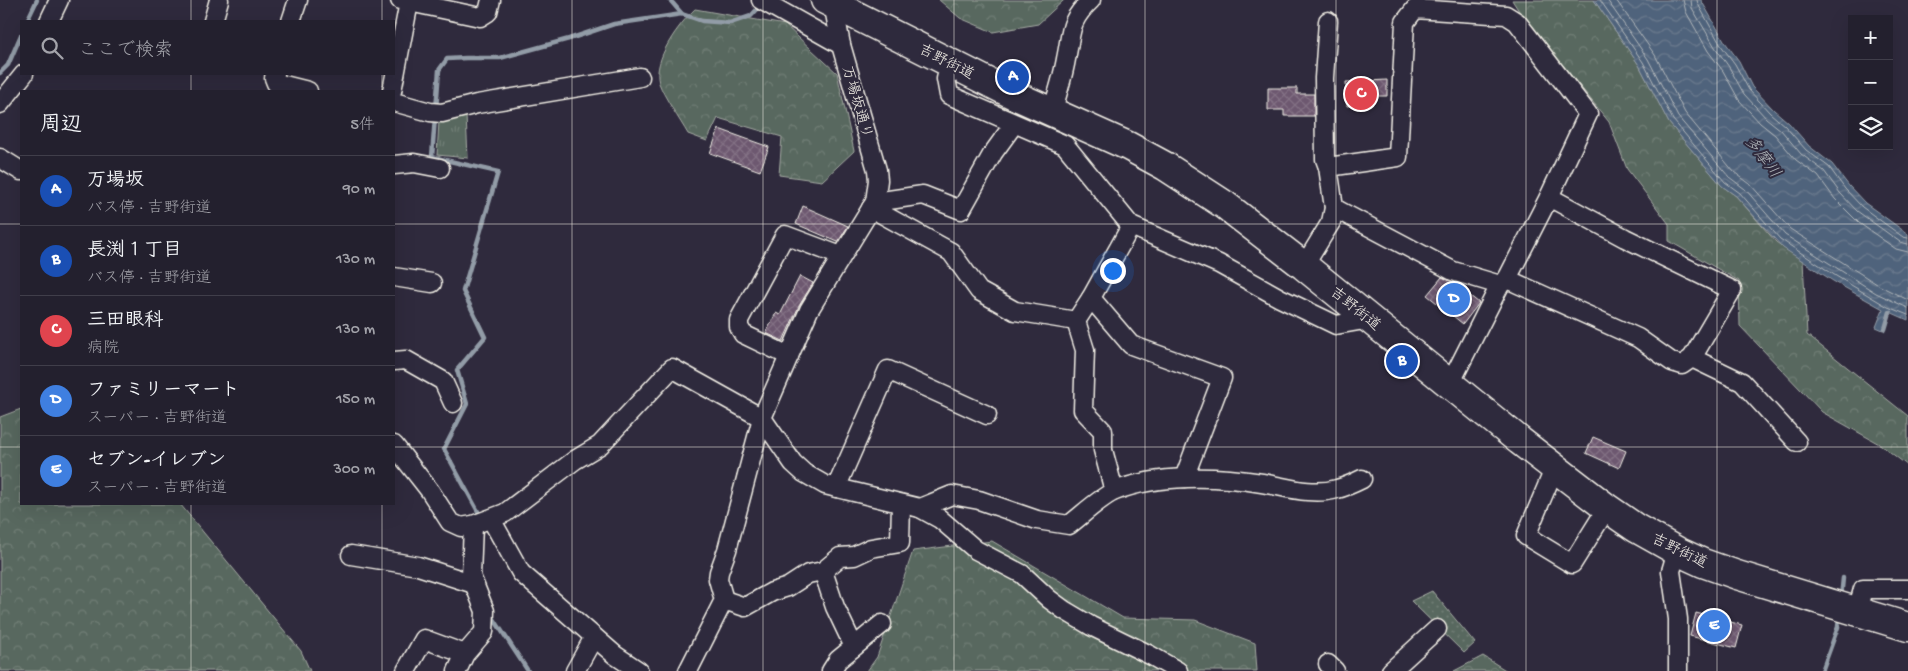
<!DOCTYPE html>
<html lang="ja">
<head>
<meta charset="utf-8">
<style>
	:root { --surface:#23202e; --page:#2f2d3a; --text:#f1f3f6; --muted:#a3a3aa; --line:#403e4a; --accent:#bca0f2 }
	body { margin:0; font-family:"Gochi Hand","Klee One",sans-serif; background:var(--page); color:var(--text) }
	.controls { position:absolute; right:15px; top:15px; display:grid; overflow:hidden; border-radius:0px; box-shadow:0 5px 20px #0002 }
	.controls button { width:45px; height:45px; display:grid; place-items:center; padding:0; border:0; border-bottom:1px solid var(--line); background:var(--surface); color:var(--text); font:25px sans-serif }
	.you { position:absolute; left:1112px; top:270px; width:18px; height:18px; margin:-12px; border:4px solid #fff; border-radius:50%; background:#1a73e8; box-shadow:0 0 0 8px #1a73e833 }
	.badge { display:grid; place-items:center; width:32px; height:32px; border-radius:50%; background:var(--accent); color:#fff; font-size:16px; font-weight:700 }
	.pin { position:absolute; translate:-50% -50%; border:2px solid #fff; box-shadow:0 1px 5px #0006 }
	.list { margin:0; padding:0; list-style:none }
	h2 { display:flex; justify-content:space-between; align-items:center; height:65px; margin:0; padding:0 20px; font-size:21px }
	h2 small { font-size:16px; font-weight:400; color:var(--muted) }
	.list li { display:grid; grid-template-columns:32px 1fr auto; gap:15px; align-items:center; box-sizing:border-box; height:70px; padding:0 20px; border-top:1px solid var(--line) }
	.list b { display:block; font-size:19px; white-space:nowrap }
	.list p { margin:0; font-size:16px; white-space:nowrap; color:var(--muted) }
	.list em { font-size:16px; font-style:normal; color:var(--muted) }
	.icon { flex:none; width:28px; height:28px; fill:none; stroke:currentColor; stroke-width:2; stroke-linecap:round; stroke-linejoin:round }
	.map { position:relative; flex:none; width:1908px; height:671px; overflow:hidden }
	.search { position:absolute; background:var(--surface); box-shadow:0 5px 20px #0002; left:20px; top:20px; width:375px; height:55px; display:flex; align-items:center; gap:12px; box-sizing:border-box; padding:0 18px; border-radius:0px; color:var(--muted); font-size:19px }
	.panel { position:absolute; background:var(--surface); box-shadow:0 5px 20px #0002; left:20px; top:90px; width:375px; height:415px; border-radius:0px }
	.map>svg:first-child { display:block }
</style>
</head>
<body>
<div class="map">
<svg width="1908" height="671" viewBox="0 0 1908 671">
	<defs>
		<pattern id="grass-dots" width="8" height="8" patternUnits="userSpaceOnUse" patternTransform="scale(1.25)"><rect width="8" height="8" fill="#58685f"/><path d="M2 2h.1M6 6h.1" fill="none" stroke="#717e76" stroke-width="1.8" stroke-linecap="round"/></pattern>
		<pattern id="forest-crowns" width="20" height="18" patternUnits="userSpaceOnUse" patternTransform="scale(1.25)"><rect width="20" height="18" fill="#58685f"/><path d="M2 6a3 3 0 1 1 6 0M12 15a3 3 0 1 1 6 0" fill="none" stroke="#717e76"/></pattern>
		<pattern id="park-tufts" width="24" height="20" patternUnits="userSpaceOnUse" patternTransform="scale(1.25)"><rect width="24" height="20" fill="#58685f"/><path d="M3 7l-1-3M5 7V3M7 7l1-3M15 17l-1-3M17 17v-4M19 17l1-3" fill="none" stroke="#717e76"/></pattern>
		<pattern id="water-waves" width="16" height="10" patternUnits="userSpaceOnUse" patternTransform="scale(1.25)"><rect width="16" height="10" fill="#50637b"/><path d="M0 5q4-4 8 0t8 0" fill="none" stroke="#6a7a8e"/></pattern>
		<pattern id="building-cross-hatch" width="8" height="8" patternUnits="userSpaceOnUse" patternTransform="scale(1.25)"><rect width="8" height="8" fill="#6d586f"/><path d="M0 0l8 8M0 8l8-8" fill="none" stroke="#827084"/></pattern>
	</defs>
	<rect width="100%" height="100%" fill="#2f2a3d"/>
	<filter id="ink" filterUnits="userSpaceOnUse"><feTurbulence type="fractalNoise" baseFrequency=".02" numOctaves="2"/><feDisplacementMap in="SourceGraphic" scale="10" xChannelSelector="R" yChannelSelector="G"/><feConvolveMatrix kernelMatrix="1 2 1 2 8 2 1 2 1" color-interpolation-filters="sRGB"/></filter>
	<g filter="url(#ink)">
		<polygon fill="url(#grass-dots)" stroke="#a6aca4" points="1432,591 1475,643 1464,653 1411,601"/>
		<g fill="url(#forest-crowns)" stroke="#a6aca4">
			<polygon points="939,0 1064,0 1038,24 993,32 960,18"/>
			<polygon points="1512,0 1594,0 1639,65 1669,123 1722,186 1736,196 1776,242 1803,261 1807,335 1908,416 1908,466 1881,445 1822,412 1740,326 1739,281 1669,241 1669,224 1627,169 1609,122 1519,11"/>
			<path d="M695,9l90,16 52,48 17,78 -32,30 -43,-6 3,-38 -64,-19 -11,23 -19,-7c-8,-14 -24,-37 -29,-51 -7,-23 20,-59 36,-74z"/>
			<polygon points="21,409 21,504 180,504 301,651 310,671 0,671 0,417"/>
			<polygon points="992,541 1123,618 1195,620 1255,643 1257,671 867,671 877,657 913,551"/>
			<polygon points="1483,656 1507,671 1454,671"/>
		</g>
		<polygon fill="url(#park-tufts)" stroke="#a6aca4" points="466,116 468,158 437,155 439,121"/>
		<polygon fill="url(#water-waves)" stroke="#929ca7" points="1594,0 1701,0 1725,42 1739,61 1752,87 1774,110 1789,123 1809,146 1832,164 1849,186 1865,203 1908,234 1908,320 1890,312 1883,330 1876,327 1883,309 1833,281 1783,248 1736,196 1722,186 1669,123 1639,65"/>
		<g fill="none" stroke-linecap="round" stroke-linejoin="round">
			<g stroke="#b2b8bc" stroke-width="1">
				<polyline points="1600,0 1643,62 1673,120 1725,182 1740,193 1780,239 1836,276 1888,307 1908,315"/>
				<polyline points="1607,0 1648,59 1678,117 1729,177 1745,189 1785,235 1876,293 1908,308"/>
				<polyline points="1616,0 1655,55 1685,113 1734,172 1750,184 1790,229 1880,286 1908,300"/>
				<polyline points="1683,0 1686,12 1708,51 1723,71 1739,100 1760,123 1775,135 1796,160 1818,176 1835,199 1859,223 1896,249 1908,252"/>
				<polyline points="1691,0 1692,8 1715,47 1729,67 1744,94 1766,118 1781,130 1801,154 1824,171 1840,193 1857,211 1900,242 1908,244"/>
				<polyline points="1697,0 1698,4 1720,44 1735,64 1749,90 1770,113 1785,126 1806,150 1829,167 1845,189 1862,207 1903,237 1908,238"/>
			</g>
			<g stroke="#929ca7" stroke-width="4.5">
				<polyline points="670,0 682,14"/>
				<polyline points="27,21 37,0"/>
				<polyline points="0,73 8,65 21,35"/>
				<polyline points="436,110 439,70 447,59 466,58 500,58 569,39 614,24 682,14 702,21 730,23 751,16 762,4"/>
				<polyline points="435,117 432,157 498,172 463,291 485,337 457,370 467,404 444,449 480,515 480,518"/>
				<polyline points="1885,329 1890,312"/>
				<polyline points="1841,598 1843,578"/>
				<polyline points="492,616 528,671"/>
				<polyline points="1822,671 1838,627 1839,615"/>
			</g>
		</g>
		<g fill="url(#building-cross-hatch)" stroke="#f4f1e8">
			<polygon points="1387,80 1387,96 1372,96 1372,105 1347,106 1346,82"/>
			<polygon points="1268,88 1297,88 1297,94 1314,94 1314,116 1284,116 1284,110 1268,110"/>
			<polygon points="719,129 769,147 760,171 710,153"/>
			<polygon points="803,206 848,226 838,242 796,224"/>
			<polygon points="800,276 813,283 799,306 783,341 766,333 776,313 780,315"/>
			<polygon points="1442,277 1454,283 1479,303 1463,324 1427,295"/>
			<polygon points="1593,437 1626,451 1619,468 1586,453"/>
			<polygon points="1696,613 1742,625 1736,648 1690,636"/>
		</g>
		<g fill="none" stroke-linecap="round" stroke-linejoin="round">
			<g stroke="#f4f1e8" stroke-width="21">
				<g id="street">
					<polyline points="400,0 480,17 488,12 491,0"/>
					<polyline points="761,0 841,45"/>
					<polyline points="833,3 841,45 877,170 878,180 875,202"/>
					<polyline points="49,21 59,0"/>
					<polyline points="213,21 219,0"/>
					<polyline points="291,21 298,0"/>
					<polyline points="1328,21 1324,78 1325,159 1328,167"/>
					<polyline points="950,63 946,79 949,95 1065,145 1131,226 1219,264 1280,298 1336,325 1370,319"/>
					<polyline points="275,74 274,78 276,83 308,91"/>
					<polyline points="392,91 409,2"/>
					<polyline points="394,102 430,112 442,113 477,104 640,77"/>
					<polyline points="0,104 24,74"/>
					<path d="M1052,112c5,-17 11,-35 14,-53 6,-28 2,-37 25,-59"/>
					<polyline points="0,158 21,171"/>
					<polyline points="394,165 414,163 440,168"/>
					<polyline points="871,208 951,252 979,291 1015,311 1076,321"/>
					<polyline points="1334,208 1453,271 1500,285"/>
					<polyline points="1131,226 1091,298 1131,345 1222,378 1184,478"/>
					<polyline points="1304,266 1331,222 1334,208 1328,167 1398,157 1405,22 1415,9 1506,15 1517,22 1588,114 1549,197 1507,279 1500,285 1450,384"/>
					<polyline points="394,277 432,283"/>
					<polyline points="1507,279 1638,338 1672,362 1682,365 1692,358 1732,290 1625,238 1549,197"/>
					<polyline points="1091,298 1076,321 1085,350 1083,410 1103,431 1103,450 1114,491"/>
					<polyline points="789,356 743,334 739,327 739,320 785,235 841,256"/>
					<polyline points="1692,358 1742,382 1797,442"/>
					<polyline points="394,361 406,360 443,381 453,403"/>
					<path d="M394,445l36,46 20,31 11,5 12,-2 32,-12 70,-53 25,-15 72,-77 90,50 31,45 11,10 21,12 95,23 32,-13 27,5 58,20 32,5c12,-9 33,-29 46,-34 43,-17 102,-15 147,-8 24,4 50,13 75,6 8,-2 17,-6 25,-10"/>
					<polyline points="1555,467 1526,536 1572,564 1607,508"/>
					<polyline points="836,488 888,370 987,415"/>
					<polyline points="920,508 940,519 976,550 1022,574 1049,599 1064,610 1091,626 1150,655 1178,671"/>
					<polyline points="491,519 521,573 615,655 639,671"/>
					<polyline points="1677,551 1671,571 1678,619 1678,671"/>
					<polyline points="351,555 418,566 474,584"/>
					<polyline points="823,571 835,607 854,647"/>
					<polyline points="724,600 745,607 772,592 788,587 808,574 823,571 840,557 854,556 871,548 900,543 901,504"/>
					<polyline points="1857,611 1863,589 1908,589"/>
					<polyline points="1328,664 1335,671"/>
					<polyline points="406,671 424,639 465,654"/>
					<polyline points="457,671 465,654 484,632 485,611 471,576 473,525"/>
					<polyline points="575,671 594,637"/>
					<polyline points="688,671 724,600 718,579 719,572 727,550 762,418 809,310 875,202 923,195 961,210 993,153 1014,124"/>
					<polyline points="831,671 838,660 882,624"/>
					<polyline points="1391,671 1437,629"/>
				</g>
			</g>
			<g stroke="#f4f1e8" stroke-width="31">
				<polyline id="highway" points="825,0 1014,95 1128,146 1165,166 1225,205 1304,266 1520,441 1607,508 1636,528 1677,551 1703,563 1737,575 1908,627"/>
			</g>
			<use href="#street" stroke="#2f2a3d" stroke-width="18"/>
			<use href="#highway" stroke="#2f2a3d" stroke-width="28"/>
		</g>
	</g>
	<path fill="none" stroke="#f4f1e8" stroke-width="1" stroke-opacity="0.55" d="M191,0v21M382,0v21M572,0v671M763,0v671M954,0v671M1145,0v671M1336,0v671M1526,0v671M1717,0v671M191,74v17M382,74v17M0,224h21M394,224h1514M0,447h21M394,447h1514M191,504v167M382,504v167"/>
	<g text-anchor="middle" stroke-width="4" stroke-linejoin="round" paint-order="stroke">
		<g font-size="15" fill="#f4f1e8" stroke="#2f2a3d">
			<text transform="translate(947 61) rotate(27)" y="5">吉野街道</text>
			<text transform="translate(858 102) rotate(74)" y="5">万場坂通り</text>
			<text transform="translate(1356 308) rotate(39)" y="5">吉野街道</text>
			<text transform="translate(1680 550) rotate(26)" y="5">吉野街道</text>
		</g>
		<g font-size="16" font-style="italic" fill="#b2b8bc" stroke="#2f2a3d">
			<text transform="translate(1764 156) rotate(53)" y="6">多摩川</text>
		</g>
	</g>
</svg>
<div class="controls">
<button>+</button>
<button>−</button>
<button><svg class="icon" aria-label="layers" viewBox="0 0 24 24"><path d="M12 4l9 5-9 5-9-5zM3 14l9 5 9-5"/></svg></button>
</div>
<div class="you"></div>
<div class="pin badge" style="left:1013px;top:77px;background:#1a4fb4">A</div>
<div class="pin badge" style="left:1402px;top:361px;background:#1a4fb4">B</div>
<div class="pin badge" style="left:1361px;top:94px;background:#e0444e">C</div>
<div class="pin badge" style="left:1454px;top:299px;background:#3f7fe0">D</div>
<div class="pin badge" style="left:1714px;top:626px;background:#3f7fe0">E</div>
<div class="search"><svg class="icon" aria-label="search" viewBox="0 0 24 24"><circle cx="10" cy="10" r="6"/><path d="M15 15l6 6"/></svg>ここで検索</div>
<section class="panel">
<h2>周辺<small>5件</small></h2>
<ul class="list">
<li><span class="badge" style="background:#1a4fb4">A</span><div><b>万場坂</b><p>バス停 · 吉野街道</p></div><em>90 m</em></li>
<li><span class="badge" style="background:#1a4fb4">B</span><div><b>長渕１丁目</b><p>バス停 · 吉野街道</p></div><em>130 m</em></li>
<li><span class="badge" style="background:#e0444e">C</span><div><b>三田眼科</b><p>病院</p></div><em>130 m</em></li>
<li><span class="badge" style="background:#3f7fe0">D</span><div><b>ファミリーマート</b><p>スーパー · 吉野街道</p></div><em>150 m</em></li>
<li><span class="badge" style="background:#3f7fe0">E</span><div><b>セブン-イレブン</b><p>スーパー · 吉野街道</p></div><em>300 m</em></li>
</ul>
</section>
</div>
</body>
</html>
